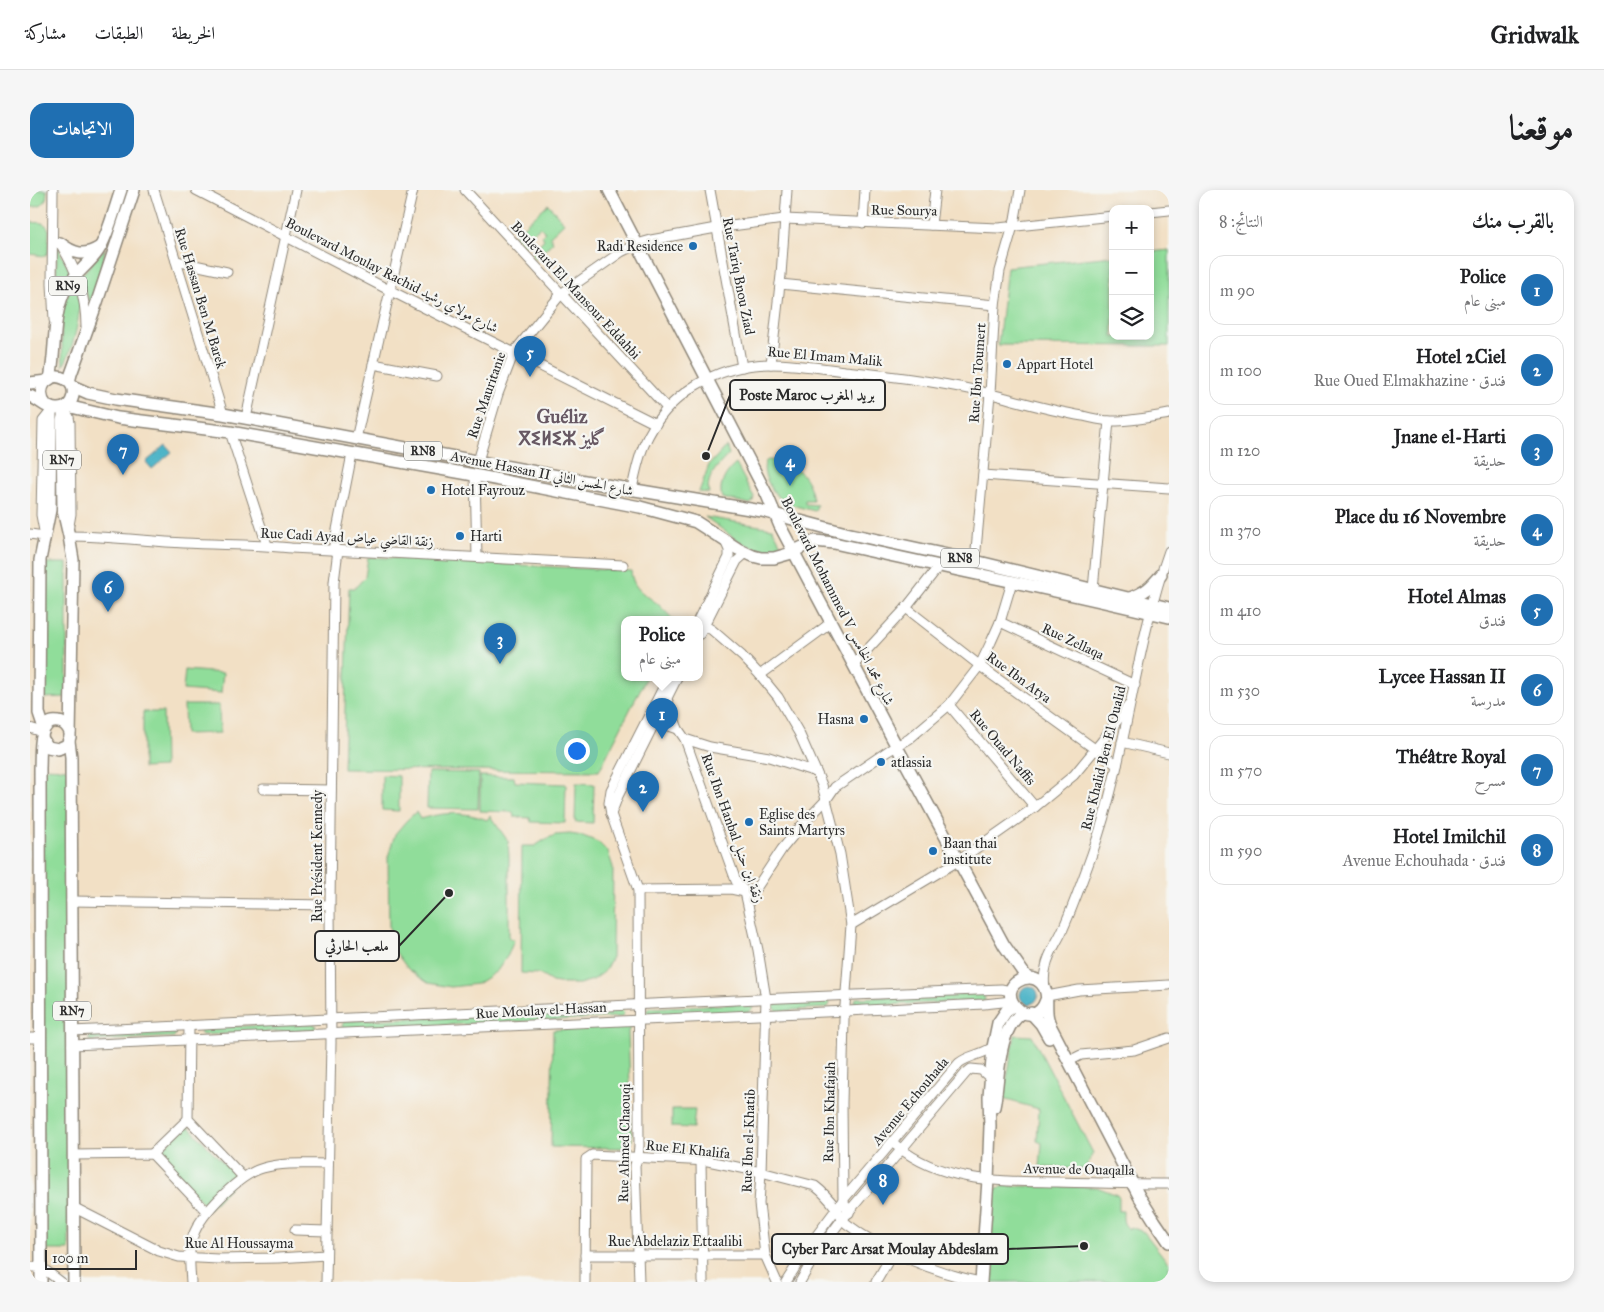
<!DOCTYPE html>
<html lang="ar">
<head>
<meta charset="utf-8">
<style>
	:root { --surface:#fff; --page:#f6f6f6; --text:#202124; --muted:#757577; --line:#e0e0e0; --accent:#1f6fb2 }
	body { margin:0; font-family:"IM FELL Great Primer",Amiri,"Noto Sans Tifinagh",serif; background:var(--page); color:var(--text); direction:rtl }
	.controls { position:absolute; right:15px; top:15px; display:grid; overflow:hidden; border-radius:10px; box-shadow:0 2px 8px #0003 }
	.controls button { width:45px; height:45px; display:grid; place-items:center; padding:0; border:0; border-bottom:1px solid var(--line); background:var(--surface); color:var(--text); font:25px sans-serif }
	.scale { position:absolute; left:15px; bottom:12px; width:92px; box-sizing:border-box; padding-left:5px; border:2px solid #2b2b2b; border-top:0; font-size:14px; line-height:18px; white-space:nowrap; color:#2b2b2b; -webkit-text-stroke:4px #f6f6f2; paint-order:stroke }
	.you { position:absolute; left:546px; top:560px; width:18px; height:18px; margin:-12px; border:4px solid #fff; border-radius:50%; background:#1a73e8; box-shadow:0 0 0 8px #1a73e833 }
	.badge { display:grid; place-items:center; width:32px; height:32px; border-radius:50%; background:var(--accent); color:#fff; font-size:16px; font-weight:700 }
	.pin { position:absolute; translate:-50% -41px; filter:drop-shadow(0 1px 2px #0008) }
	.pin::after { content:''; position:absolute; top:26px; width:18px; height:15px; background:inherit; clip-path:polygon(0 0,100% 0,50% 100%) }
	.popup { position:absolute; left:591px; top:426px; width:82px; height:65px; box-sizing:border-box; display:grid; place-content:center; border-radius:10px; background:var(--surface); filter:drop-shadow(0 1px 4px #0005); font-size:16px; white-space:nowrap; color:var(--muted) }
	.popup b { font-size:19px; color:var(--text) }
	.popup::after { content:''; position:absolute; left:50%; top:100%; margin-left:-10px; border:10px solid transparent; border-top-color:var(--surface) }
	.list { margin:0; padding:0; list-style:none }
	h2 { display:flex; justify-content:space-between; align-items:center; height:65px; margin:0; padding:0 20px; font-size:21px }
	h2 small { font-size:16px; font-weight:400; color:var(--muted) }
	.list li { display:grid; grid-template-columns:32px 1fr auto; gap:15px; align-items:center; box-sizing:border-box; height:70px; margin:0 10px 10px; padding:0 10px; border:1px solid var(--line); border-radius:15px }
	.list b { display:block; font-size:19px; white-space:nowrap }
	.list p { margin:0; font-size:16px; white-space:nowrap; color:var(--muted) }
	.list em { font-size:16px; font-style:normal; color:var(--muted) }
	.icon { flex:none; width:28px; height:28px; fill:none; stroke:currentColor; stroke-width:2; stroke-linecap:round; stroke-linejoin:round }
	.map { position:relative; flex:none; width:1139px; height:1092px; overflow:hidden; direction:ltr; border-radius:15px }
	header { display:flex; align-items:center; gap:30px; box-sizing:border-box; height:70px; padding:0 25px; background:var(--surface); border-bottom:1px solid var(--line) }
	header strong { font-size:24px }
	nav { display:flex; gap:28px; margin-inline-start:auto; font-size:18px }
	.intro { display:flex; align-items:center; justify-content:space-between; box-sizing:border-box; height:120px; padding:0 30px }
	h1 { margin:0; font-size:35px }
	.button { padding:12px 22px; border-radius:15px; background:var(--accent); color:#fff; font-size:18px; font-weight:700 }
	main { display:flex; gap:30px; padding:0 30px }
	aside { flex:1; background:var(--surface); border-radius:15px; box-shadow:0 2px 8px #0003 }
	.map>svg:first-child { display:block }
</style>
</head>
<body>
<header>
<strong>Gridwalk</strong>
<nav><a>الخريطة</a><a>الطبقات</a><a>مشاركة</a></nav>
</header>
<div class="intro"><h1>موقعنا</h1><a class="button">الاتجاهات</a></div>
<main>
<aside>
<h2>بالقرب منك<small>النتائج: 8</small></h2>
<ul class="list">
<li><span class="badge">1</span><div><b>Police</b><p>مبنى عام</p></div><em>90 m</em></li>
<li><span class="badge">2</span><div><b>Hotel 2Ciel</b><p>فندق · Rue Oued Elmakhazine</p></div><em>100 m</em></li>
<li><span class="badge">3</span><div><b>Jnane el-Harti</b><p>حديقة</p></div><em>120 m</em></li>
<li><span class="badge">4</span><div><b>Place du 16 Novembre</b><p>حديقة</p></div><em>370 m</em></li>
<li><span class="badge">5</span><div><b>Hotel Almas</b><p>فندق</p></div><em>410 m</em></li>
<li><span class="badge">6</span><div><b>Lycee Hassan II</b><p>مدرسة</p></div><em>530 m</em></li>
<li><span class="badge">7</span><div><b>Théâtre Royal</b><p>مسرح</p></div><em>570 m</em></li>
<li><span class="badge">8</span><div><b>Hotel Imilchil</b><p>فندق · Avenue Echouhada</p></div><em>590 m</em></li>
</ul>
</aside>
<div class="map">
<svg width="1139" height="1092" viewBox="0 0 1139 1092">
	<rect width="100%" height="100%" fill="#f6f6f2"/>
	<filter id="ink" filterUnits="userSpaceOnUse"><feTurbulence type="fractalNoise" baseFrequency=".02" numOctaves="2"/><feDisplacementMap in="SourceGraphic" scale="10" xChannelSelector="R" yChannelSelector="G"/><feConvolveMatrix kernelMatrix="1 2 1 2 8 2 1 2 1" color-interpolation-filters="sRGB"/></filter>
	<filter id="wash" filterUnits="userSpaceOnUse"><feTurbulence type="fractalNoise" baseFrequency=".0096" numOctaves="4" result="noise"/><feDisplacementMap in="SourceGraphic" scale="20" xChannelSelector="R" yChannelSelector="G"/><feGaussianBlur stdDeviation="1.12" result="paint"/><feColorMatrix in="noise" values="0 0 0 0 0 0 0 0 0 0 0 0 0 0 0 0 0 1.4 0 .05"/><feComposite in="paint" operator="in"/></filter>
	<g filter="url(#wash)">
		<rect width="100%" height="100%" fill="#f2e0c5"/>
		<g fill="#90dd9a" stroke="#5e8462">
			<path d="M0,0h17c0,13 -4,18 -17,17z"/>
			<polygon points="518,14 534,33 520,46 523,52 505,69 502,63 514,49 512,46 515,42 510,37 498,47 501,50 495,56 484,45"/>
			<polygon points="0,32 12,33 17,36 19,40 18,63 14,66 0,64"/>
			<polygon points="27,55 40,82 26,106"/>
			<path d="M75,58c0,10 -10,47 -16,55l-8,-27z"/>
			<polygon points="1139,60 1139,156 968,155 977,77 1083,66 1083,146 1120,146 1120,62"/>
			<path d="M44,91c2,5 5,11 5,16 3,16 -7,56 -16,69l-2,-44 3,-19z"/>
			<path d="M696,256l3,8c-10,11 -24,23 -20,39l-10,-1 10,-27z"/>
			<path d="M738,270c26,2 41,14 45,40h-8v4l12,1 -2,6c-20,-5 -36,-7 -46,-27 -4,-8 -6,-12 -4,-22z"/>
			<path d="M706,274l18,33 -1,5 -3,2 -28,-6c-4,-13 4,-26 14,-34z"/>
			<path d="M675,327l67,11 11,20c-34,8 -51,-13 -78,-31z"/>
			<path d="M338,367l263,14c2,21 16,23 29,35 5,5 10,10 14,14h-50v58h22l-47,93 -256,-2 6,-181h6l10,-11z"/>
			<polygon points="12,373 37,373 37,507 12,508"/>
			<polygon points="155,480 193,483 191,503 153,500"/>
			<polygon points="154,515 189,515 190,543 155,544"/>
			<polygon points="113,522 133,522 134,577 113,578"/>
			<polygon points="12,578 38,579 39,1060 13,1060"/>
			<polygon points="398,582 449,583 448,619 397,618"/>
			<polygon points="352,585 369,586 369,621 352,620"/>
			<polygon points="450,586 484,587 485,592 536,594 535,633 501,632 500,628 484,627 483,622 450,621"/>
			<polygon points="546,593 564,594 563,633 545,632"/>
			<path d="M386,622l4,7c24,-7 44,-8 67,1l3,-4 18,25 1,17v80l5,2 -6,15 -11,16 -20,13 -26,3 -23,-4 -20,-14 -14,-19 -5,-23 -1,-70 7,-23 11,-13z"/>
			<polygon points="540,644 553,646 568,652 578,662 583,677 582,767 574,782 563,790 549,794 536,794 522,792 509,784 491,783 492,656 505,656 514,650 525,645"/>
			<polygon points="954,803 955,811 826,816 825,812 826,808"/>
			<polygon points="797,810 800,814 797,818 747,821 744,817 747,813"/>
			<polygon points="719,813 723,817 719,822 619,826 616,822 619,818"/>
			<polygon points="591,819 594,823 591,827 314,840 312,836 314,831"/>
			<polygon points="284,833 286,837 284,840 172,845 170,842 172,838"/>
			<polygon points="601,835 598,842 602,952 595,958 521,957 523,840"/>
			<polygon points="143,840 146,843 144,847 59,851 60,844"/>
			<polygon points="985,845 1002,846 1063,963 1055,979 1010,977 1012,953 1007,951 1009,919 973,909"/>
			<polygon points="644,919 665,919 663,938 642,937 642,920"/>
			<polygon points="156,934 208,988 179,1019 127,965"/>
			<path d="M976,996l91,1 20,8 2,2v14h4c0,8 -1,13 6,18l1,-2 14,5 25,32v18h-183l7,-89 4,-5z"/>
		</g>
		<g fill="#48b2c6" stroke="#3a6e78">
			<polygon points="136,255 142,262 122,279 116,272"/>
			<circle cx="999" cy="805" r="9"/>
		</g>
	</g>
	<g filter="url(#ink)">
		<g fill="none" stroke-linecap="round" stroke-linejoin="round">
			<g stroke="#8e8678" stroke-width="11">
				<g id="minor">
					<polyline points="23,0 22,94 24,130"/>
					<polyline points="124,0 193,224"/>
					<polyline points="166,0 359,100 626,234"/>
					<polyline points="435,0 637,218"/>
					<polyline points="680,0 712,177"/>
					<polyline points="1120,22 1139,20"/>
					<polyline points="833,33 835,0"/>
					<polyline points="901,35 905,0"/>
					<path d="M31,55c16,26 25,51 25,82"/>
					<polyline points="146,71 197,82"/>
					<polyline points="750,94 965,115"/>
					<polyline points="343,174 407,186"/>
					<polyline points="741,174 751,85 757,0"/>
					<polyline points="34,221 39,227 40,233 41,324 38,341"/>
					<polyline points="216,228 266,0"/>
					<polyline points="200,242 237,355"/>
					<polyline points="326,249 383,0"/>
					<polyline points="448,271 468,204 484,162 531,104 591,62 607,54 621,50 686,38 754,29 968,38 1083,26"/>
					<polyline points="445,285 447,367"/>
					<polyline points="953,285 1139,298"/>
					<path d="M602,299c3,-15 6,-30 12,-44 22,-51 72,-80 126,-81 25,0 51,4 75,7 49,5 98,11 146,23 31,8 61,17 92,22 8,2 17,4 26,5 18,1 42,-4 60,-7"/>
					<polyline points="14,341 11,325 13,231 21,221"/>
					<polyline points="0,344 14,346"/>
					<path d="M39,346c38,0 77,5 115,7 36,2 72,1 107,5l332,17"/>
					<polyline points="303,360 322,264"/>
					<polyline points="945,371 960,204 965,115 970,81 985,29 990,0"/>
					<polyline points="1063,399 1079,231"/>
					<polyline points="876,418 958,482 1087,575"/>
					<polyline points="668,430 699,367 699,360 695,351"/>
					<polyline points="970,432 1105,495"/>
					<polyline points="670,433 682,440 712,466 730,485 748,507 769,543 792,595 799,621 810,664 821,735 814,829 812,913 813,1010 819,1023"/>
					<polyline points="670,444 707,371 716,363"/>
					<polyline points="824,474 876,418 909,376"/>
					<polyline points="730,485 794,438 801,432"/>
					<polyline points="637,509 648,539 655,549 706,691 715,702 728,760 736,809 731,982 729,1014 735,1065 747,1092"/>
					<polyline points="919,515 1005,617"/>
					<polyline points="623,535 636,535 648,539"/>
					<polyline points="0,538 13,542"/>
					<polyline points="655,549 680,557 739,567 786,582"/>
					<polyline points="1092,552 1139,563"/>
					<polyline points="233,599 301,600"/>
					<polyline points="581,624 588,606 647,488"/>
					<polyline points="608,700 701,699 715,702"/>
					<polyline points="715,702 727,697 752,659 771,636 796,610 805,597 858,561 879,549 919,515 950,475 961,452 970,432 982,392"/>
					<polyline points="41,711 300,715"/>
					<polyline points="821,735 928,671 1005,617 1044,585 1072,551 1098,516"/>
					<path d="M1015,799c-1,-7 -1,-15 1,-22 2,-13 12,-26 17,-38 11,-25 20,-50 29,-75 35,-98 42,-205 77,-303"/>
					<polyline points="1017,806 1049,800 1139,795"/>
					<polyline points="159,835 158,929 213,987"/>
					<polyline points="42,841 728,809 971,799 981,801"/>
					<polyline points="0,848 11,848"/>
					<polyline points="42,855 817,821 954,814 982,811"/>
					<polyline points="1039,871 1051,865 1104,860 1139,848"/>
					<path d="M867,956c46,37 102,35 157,36 39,1 77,2 115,2"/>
					<polyline points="122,964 158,929"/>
					<polyline points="43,965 122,964 177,1022"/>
					<polyline points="671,971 673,1092"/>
					<polyline points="43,1017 129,1061 149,1067 188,1069 248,1068 296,1065"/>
					<polyline points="265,1040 297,1041"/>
					<polyline points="555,1065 735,1065"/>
					<polyline points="0,1077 11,1077 31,1092"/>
					<path d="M161,1092c-1,-15 -3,-31 2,-46 8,-23 47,-62 70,-68 21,-6 44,-4 65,-4"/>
					<polyline points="296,1092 301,853 300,715 304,392 308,360"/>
					<path d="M555,1092l1,-123 6,-4 116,6 53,11 54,14c8,6 15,14 21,22 4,5 6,12 11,16 35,27 90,49 133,58"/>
					<polyline points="609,1092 605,975 608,967 609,956 608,700 581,624 579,613 581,600 638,488"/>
					<path d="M756,1092l22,-35 35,-47 116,-137c10,-8 23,-8 34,-16"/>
					<polyline points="770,1092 786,1064 810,1032 936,883 941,879 951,880 960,888"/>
					<polyline points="846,1092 864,1061"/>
				</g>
			</g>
			<g stroke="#8e8678" stroke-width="14">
				<g id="major">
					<polyline points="579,0 737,305 750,336 867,557 974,755 997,788"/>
					<path d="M30,53c14,11 24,14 40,4"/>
					<path d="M20,189c6,-29 2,-60 14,-87 8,-17 24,-26 34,-41 10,-15 17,-44 23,-61"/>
					<polyline points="39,192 41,184 67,112 104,0"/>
					<polyline points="0,193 17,191"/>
					<polyline points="42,196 58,203 86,209 193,224 587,297 732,321 816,343 945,371 1139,418"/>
					<path d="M0,206c9,4 18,14 28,13 16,0 21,-23 7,-30 -17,-9 -31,11 -19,26"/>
					<path d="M37,216l51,12 112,14 233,41 177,34 56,15 42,27 15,7 8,2h13l14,-4 27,-13 19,2c112,25 224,47 335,74"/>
					<path d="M1100,408c16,-6 21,-11 31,-23"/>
					<polyline points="14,538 9,523 10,370 20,320 21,218"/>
					<polyline points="12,548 18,557 28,559 37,555 40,547 43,370 39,346 33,320 32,231 35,218"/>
					<polyline points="39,551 41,567 44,1092"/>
					<path d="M1016,810c-13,37 -57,-9 -23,-21 6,-2 13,-1 18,4 8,8 5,19 6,29 0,6 2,10 4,15l88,169 15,24 15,22"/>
					<polyline points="1001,823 1011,834 1019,848"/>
					<path d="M964,917c6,-29 2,-76 28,-94"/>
					<path d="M11,1092l-1,-514c1,-14 -3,-50 18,-46 6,0 9,4 12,10"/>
					<polyline points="951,1092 958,990 960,936 959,907 963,857 968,833 977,820 984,815"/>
				</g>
			</g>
			<use href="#minor" stroke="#fff" stroke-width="9"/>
			<use href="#major" stroke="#fff" stroke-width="11"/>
		</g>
	</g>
	<g fill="#1f6fb2" stroke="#f6f6f2" stroke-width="2">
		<circle cx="663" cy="56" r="5"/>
		<circle cx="977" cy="174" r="5"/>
		<circle cx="401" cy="300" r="5"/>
		<circle cx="430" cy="346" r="5"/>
		<circle cx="834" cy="529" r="5"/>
		<circle cx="851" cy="572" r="5"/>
		<circle cx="719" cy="632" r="5"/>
		<circle cx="903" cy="661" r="5"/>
	</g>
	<g text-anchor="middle" stroke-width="4.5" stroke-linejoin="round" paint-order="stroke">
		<g fill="#f6f6f2" stroke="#686867" stroke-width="1">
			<rect x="19" y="86.5" width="38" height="19" rx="4"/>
			<rect x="374" y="251.5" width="38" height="19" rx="4"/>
			<rect x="13" y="260.5" width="38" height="19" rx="4"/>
			<rect x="911" y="358.5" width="38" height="19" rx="4"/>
			<rect x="23" y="811.5" width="38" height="19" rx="4"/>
		</g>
		<g font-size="12" font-weight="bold" fill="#2b2b2b">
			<text x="38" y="100">RN9</text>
			<text x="393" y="265">RN8</text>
			<text x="32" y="274">RN7</text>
			<text x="930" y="372">RN8</text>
			<text x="42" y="825">RN7</text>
		</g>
		<g font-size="14" fill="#2b2b2b" stroke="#f6f6f2">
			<text transform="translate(874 20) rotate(1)" y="5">Rue Sourya</text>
			<text transform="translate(362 85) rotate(27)" y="5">Boulevard Moulay Rachid شارع مولاي رشيد</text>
			<text transform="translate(709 86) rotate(79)" y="5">Rue Tariq Bnou Ziad</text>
			<text transform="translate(546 100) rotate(47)" y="5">Boulevard El Mansour Eddahbi</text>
			<text transform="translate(171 108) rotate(73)" y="5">Rue Hassan Ben M Barek</text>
			<text transform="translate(795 166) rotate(5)" y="5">Rue El Imam Malik</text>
			<text transform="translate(947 183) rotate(-86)" y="5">Rue Ibn Toumert</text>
			<text transform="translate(456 205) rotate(-71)" y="5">Rue Mauritanie</text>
			<text transform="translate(512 283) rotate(11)" y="5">Avenue Hassan II شارع الحسن الثاني</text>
			<text transform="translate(317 347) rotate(3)" y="5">Rue Cadi Ayad زنقة القاضي عياض</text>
			<text transform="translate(808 411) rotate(63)" y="5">Boulevard Mohammed V شارع محمد الخامس</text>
			<text transform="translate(1043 451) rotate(25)" y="5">Rue Zellaqa</text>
			<text transform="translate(989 487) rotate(36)" y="5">Rue Ibn Atya</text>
			<text transform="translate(973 557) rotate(50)" y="5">Rue Ouad Naffis</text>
			<text transform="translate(1073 568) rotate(-76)" y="5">Rue Khalid Ben El Oualid</text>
			<text transform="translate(703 638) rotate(70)" y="5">Rue Ibn Hanbal زنقة ابن حنبل</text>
			<text transform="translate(287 666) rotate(-90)" y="5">Rue Président Kennedy</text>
			<text transform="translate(511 820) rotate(-3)" y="5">Rue Moulay el-Hassan</text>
			<text transform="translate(880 911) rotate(-50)" y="5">Avenue Echouhada</text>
			<text transform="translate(799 922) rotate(-89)" y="5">Rue Ibn Khafajah</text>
			<text transform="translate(718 951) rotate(-88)" y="5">Rue Ibn el-Khatib</text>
			<text transform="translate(594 953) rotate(-89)" y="5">Rue Ahmed Chaouqi</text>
			<text transform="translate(658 959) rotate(6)" y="5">Rue El Khalifa</text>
			<text transform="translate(1049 979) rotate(1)" y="5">Avenue de Ouaqalla</text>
			<text x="645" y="1056">Rue Abdelaziz Ettaalibi</text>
			<text x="209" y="1058">Rue Al Houssayma</text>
		</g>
		<g font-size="14" fill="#2b2b2b" stroke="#f6f6f2" text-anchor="start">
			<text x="653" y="61" text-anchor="end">Radi Residence</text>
			<text x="987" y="179">Appart Hotel</text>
			<text x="411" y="305">Hotel Fayrouz</text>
			<text x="440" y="351">Harti</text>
			<text x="824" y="534" text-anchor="end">Hasna</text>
			<text x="861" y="577">atlassia</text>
			<text x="729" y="629">Eglise des<tspan x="729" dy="16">Saints Martyrs</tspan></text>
			<text x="913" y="658">Baan thai<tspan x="913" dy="16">institute</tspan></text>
		</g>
		<g font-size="19" font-weight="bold" fill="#675863" stroke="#f6f6f2">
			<text x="532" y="233">Guéliz<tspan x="532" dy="22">ⴳⵉⵍⵉⵣ گليز</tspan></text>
		</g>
	</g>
	<path fill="none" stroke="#2b2b2b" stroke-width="2" d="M676 266L700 205M419 703L369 756M1054 1056L978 1059"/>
	<g fill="#2b2b2b" stroke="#f6f6f2" stroke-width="2">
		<circle cx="676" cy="266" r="5"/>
		<circle cx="419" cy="703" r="5"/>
		<circle cx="1054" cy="1056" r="5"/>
	</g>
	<g fill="#f6f6f2" stroke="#2b2b2b" stroke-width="2">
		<rect x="700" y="190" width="155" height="30" rx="5"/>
		<rect x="285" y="741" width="84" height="30" rx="5"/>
		<rect x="742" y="1044" width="236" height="30" rx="5"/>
	</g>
	<g font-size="15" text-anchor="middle" font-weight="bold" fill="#2b2b2b">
		<text x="777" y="210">Poste Maroc بريد المغرب</text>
		<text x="327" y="761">ملعب الحارثي</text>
		<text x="860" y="1064">Cyber Parc Arsat Moulay Abdeslam</text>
	</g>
</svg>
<div class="controls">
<button>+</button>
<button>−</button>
<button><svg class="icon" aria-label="layers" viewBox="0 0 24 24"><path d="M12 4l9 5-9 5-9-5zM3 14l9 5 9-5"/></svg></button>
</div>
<div class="scale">100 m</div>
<div class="you"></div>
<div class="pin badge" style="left:632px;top:549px">1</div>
<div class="popup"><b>Police</b>مبنى عام</div>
<div class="pin badge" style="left:613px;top:622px">2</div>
<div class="pin badge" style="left:470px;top:474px">3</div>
<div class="pin badge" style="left:760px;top:296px">4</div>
<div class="pin badge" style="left:500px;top:187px">5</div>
<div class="pin badge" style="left:78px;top:422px">6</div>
<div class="pin badge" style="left:93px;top:285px">7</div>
<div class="pin badge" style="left:853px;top:1015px">8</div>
</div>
</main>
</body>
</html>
